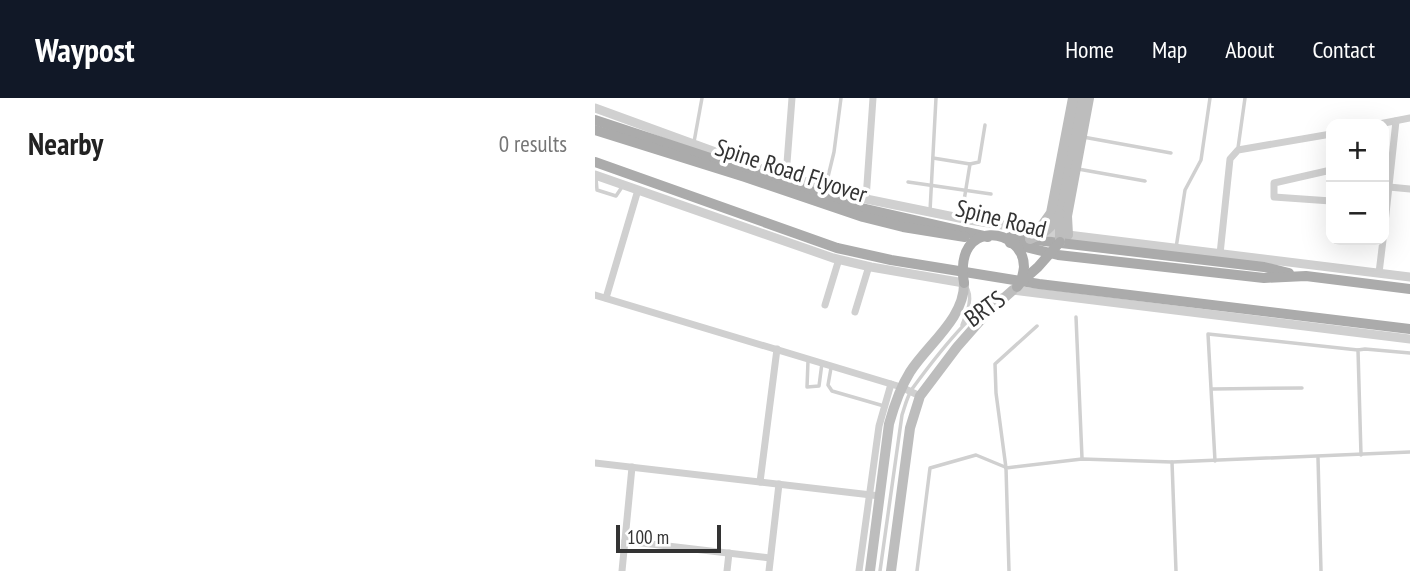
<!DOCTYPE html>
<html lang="en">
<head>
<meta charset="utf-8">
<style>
	:root { --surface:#fff; --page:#f2f2f2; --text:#222; --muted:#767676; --line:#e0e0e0; --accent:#111827 }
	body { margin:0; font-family:"PT Sans Narrow",sans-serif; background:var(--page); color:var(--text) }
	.controls { position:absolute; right:21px; top:21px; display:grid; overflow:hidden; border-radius:14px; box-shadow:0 7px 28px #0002 }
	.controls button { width:63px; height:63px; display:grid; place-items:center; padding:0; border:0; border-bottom:2px solid var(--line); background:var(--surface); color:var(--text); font:35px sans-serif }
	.scale { position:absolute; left:21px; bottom:18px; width:105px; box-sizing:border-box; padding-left:7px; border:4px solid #333; border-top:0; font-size:19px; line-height:24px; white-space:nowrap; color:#333; -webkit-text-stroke:5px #fff; paint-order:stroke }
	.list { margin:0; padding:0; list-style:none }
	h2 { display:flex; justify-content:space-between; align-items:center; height:91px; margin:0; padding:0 28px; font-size:30px }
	h2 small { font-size:23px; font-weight:400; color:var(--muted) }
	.map { position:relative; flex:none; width:815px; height:473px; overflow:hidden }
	header { display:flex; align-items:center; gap:42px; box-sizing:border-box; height:98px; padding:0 35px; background:var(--accent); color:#fff }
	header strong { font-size:33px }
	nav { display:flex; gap:38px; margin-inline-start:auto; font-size:24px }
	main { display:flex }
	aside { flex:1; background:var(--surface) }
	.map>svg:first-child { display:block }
</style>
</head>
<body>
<header>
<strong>Waypost</strong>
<nav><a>Home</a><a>Map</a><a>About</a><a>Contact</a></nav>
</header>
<main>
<aside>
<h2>Nearby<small>0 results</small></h2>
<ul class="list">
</ul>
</aside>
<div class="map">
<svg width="815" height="473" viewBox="0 0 815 473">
	<rect width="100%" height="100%" fill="#fff"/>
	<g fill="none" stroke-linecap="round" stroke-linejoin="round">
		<g stroke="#d0d0d0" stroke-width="3.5">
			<polyline points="488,39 576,55"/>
			<polyline points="99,44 107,0"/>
			<polyline points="643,50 650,0"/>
			<polyline points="338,60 375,66 366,121"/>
			<polyline points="375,66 384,64 390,27"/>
			<polyline points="483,71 550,83"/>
			<polyline points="1,80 2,92 21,98 27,89"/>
			<polyline points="313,84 396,96"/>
			<polyline points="231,87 239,54 246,0"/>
			<polyline points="335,113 341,0"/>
			<polyline points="581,150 590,92 606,62 615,0"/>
			<polyline points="481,219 487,360"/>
			<path d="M367,227c5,-12 12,-28 4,-39"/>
			<polyline points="213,263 212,289 224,288 227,265"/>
			<polyline points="236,270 233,287 237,293 289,308"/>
			<polyline points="617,291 707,290"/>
			<polyline points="766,357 763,252 770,251 815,255"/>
			<polyline points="723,360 726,473"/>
			<polyline points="620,363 613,236 763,252"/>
			<polyline points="577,364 581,473"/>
			<polyline points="411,370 401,295 400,266 442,228"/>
			<path d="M285,473l22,-156c3,-9 5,-18 10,-26 19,-26 60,-81 89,-94"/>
			<polyline points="322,473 335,370 381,357 410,369"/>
			<polyline points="414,473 411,370 487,361 577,364 815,354"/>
		</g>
		<g stroke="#d0d0d0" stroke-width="7">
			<polyline points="784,26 815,20"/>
			<polyline points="736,72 679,85 679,99 736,103"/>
			<polyline points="191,78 197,0"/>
			<polyline points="794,89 815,91"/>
			<polyline points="271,101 278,0"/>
			<polyline points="789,134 801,23"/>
			<polyline points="625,156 635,61 643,52 736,36"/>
			<polyline points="784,175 788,142"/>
			<polyline points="0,197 306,289 325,298"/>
			<polyline points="11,200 43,92"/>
			<polyline points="230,207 244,161"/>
			<polyline points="260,214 274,168"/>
			<polyline points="0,365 285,398"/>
			<polyline points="165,384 182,251"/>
			<polyline points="30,443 175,460"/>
			<polyline points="27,473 37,369"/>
			<polyline points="132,473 134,455"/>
			<polyline points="174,473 184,386"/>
			<polyline points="264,473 284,328 296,286"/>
		</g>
		<g stroke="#d0d0d0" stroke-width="9">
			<polyline points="0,10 167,71 271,101 374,122 473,137 815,179"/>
			<polyline points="0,77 238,160 276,169 369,185"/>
			<polyline points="418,192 815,241"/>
		</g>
		<g stroke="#bdbdbd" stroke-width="10">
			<polyline points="465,116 487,0"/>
			<polyline points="444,132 456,115 478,0"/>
			<polyline points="473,137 472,118 494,0"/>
			<path d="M275,473l19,-147c5,-18 11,-36 21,-52 17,-27 55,-54 54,-89"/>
			<polyline points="296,473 315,330 325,298 362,249 391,216 418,192"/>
		</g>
		<g stroke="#ababab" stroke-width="10">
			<polyline points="0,22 270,111 393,139"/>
			<polyline points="0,32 150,79 268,119 308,129 370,139"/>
			<polyline points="0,64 242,150 296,162 444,186 815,231"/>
			<polyline points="415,139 669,169 694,175"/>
			<polyline points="415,145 463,157 669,180 711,178 815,191"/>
		</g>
		<g stroke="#bdbdbd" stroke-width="10">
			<polyline points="465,117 465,144"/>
			<path d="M435,141c14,-5 22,-12 30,-25"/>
		</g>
		<g stroke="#ababab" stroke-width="10">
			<polyline points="426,184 443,169 465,144"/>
			<path d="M369,185c-11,-66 60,-56 60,-16 -1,7 -2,15 -7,20"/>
		</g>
	</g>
	<g text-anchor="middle" stroke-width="7" stroke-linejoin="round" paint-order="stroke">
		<g font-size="24" fill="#333" stroke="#fff">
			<text transform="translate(196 73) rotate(18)" y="8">Spine Road Flyover</text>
			<text transform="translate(406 121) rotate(14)" y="8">Spine Road</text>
			<text transform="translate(390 211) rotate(-36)" y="8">BRTS</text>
		</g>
	</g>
</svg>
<div class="controls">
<button>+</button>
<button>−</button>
</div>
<div class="scale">100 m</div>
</div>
</main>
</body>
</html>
